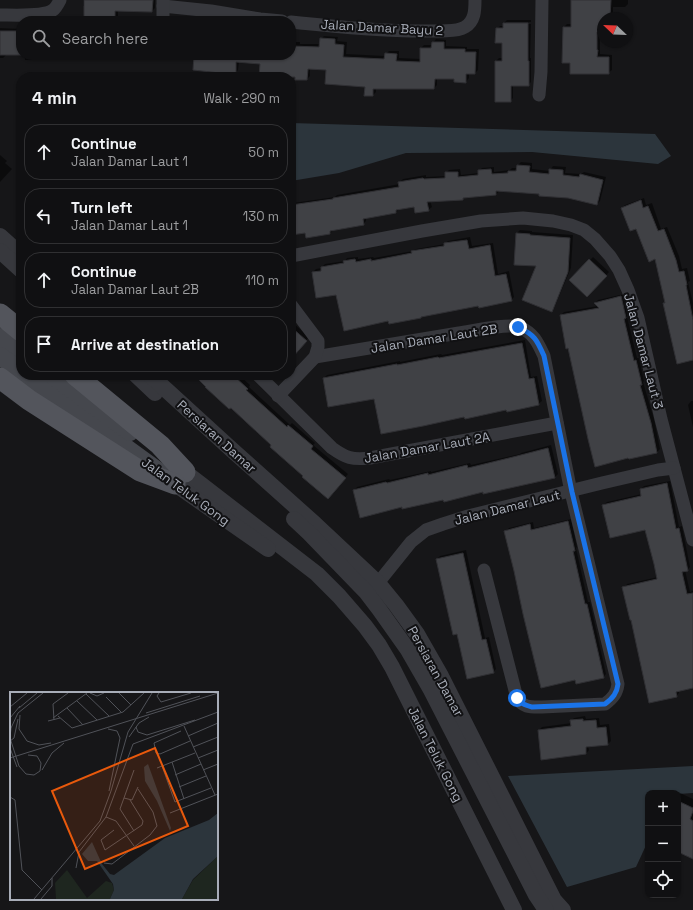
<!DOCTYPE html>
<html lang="en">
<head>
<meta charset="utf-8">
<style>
	:root { --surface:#101012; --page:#1e1e20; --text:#f1f3f6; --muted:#9c9d9f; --line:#303032 }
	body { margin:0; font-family:"Space Grotesk",sans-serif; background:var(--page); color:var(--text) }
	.controls { position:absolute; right:12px; bottom:12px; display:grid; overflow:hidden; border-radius:8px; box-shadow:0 1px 3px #0004 }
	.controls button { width:36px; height:36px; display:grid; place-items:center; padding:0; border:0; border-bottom:1px solid var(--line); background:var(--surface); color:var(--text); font:20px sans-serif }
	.compass { position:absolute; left:597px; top:12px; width:36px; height:36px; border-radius:50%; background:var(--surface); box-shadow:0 1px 3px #0004; rotate:293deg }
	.stop { position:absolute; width:12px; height:12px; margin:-9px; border:3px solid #1a73e8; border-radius:50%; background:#fff }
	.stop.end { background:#1a73e8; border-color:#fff; box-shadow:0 1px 4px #0008 }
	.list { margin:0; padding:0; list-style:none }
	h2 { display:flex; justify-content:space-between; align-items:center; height:52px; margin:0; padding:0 16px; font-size:17px }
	h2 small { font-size:13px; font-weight:400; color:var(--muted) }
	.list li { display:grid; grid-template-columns:26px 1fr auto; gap:12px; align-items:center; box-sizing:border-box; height:56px; margin:0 8px 8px; padding:0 8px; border:1px solid var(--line); border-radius:16px }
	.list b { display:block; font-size:15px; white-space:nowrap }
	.list p { margin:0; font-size:13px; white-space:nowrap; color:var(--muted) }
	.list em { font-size:13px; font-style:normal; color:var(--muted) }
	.icon { flex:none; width:22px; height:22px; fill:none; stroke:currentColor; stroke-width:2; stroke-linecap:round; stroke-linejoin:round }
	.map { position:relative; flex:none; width:693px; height:910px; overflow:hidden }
	.search { position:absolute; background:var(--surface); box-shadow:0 1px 3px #0004; left:16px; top:16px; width:280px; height:44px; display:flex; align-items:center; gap:10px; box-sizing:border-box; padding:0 14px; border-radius:16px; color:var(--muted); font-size:15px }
	.panel { position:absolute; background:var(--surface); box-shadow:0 1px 3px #0004; left:16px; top:72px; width:280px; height:308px; border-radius:16px }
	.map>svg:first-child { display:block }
</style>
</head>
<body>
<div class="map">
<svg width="693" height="910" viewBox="0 0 693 910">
	<rect width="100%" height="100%" fill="#161618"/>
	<g fill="#2c353c">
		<polygon points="291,123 655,134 671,156 658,164 532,152 406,153 339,173 291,181"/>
		<polygon points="693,766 693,793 678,794 678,793 648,793 648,841 636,867 567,887 508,776"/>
	</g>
	<g fill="#0007">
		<polygon points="83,0 155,0 155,8 152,11 118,10 118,21 85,21 85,6 83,6"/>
		<polygon points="572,0 628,0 628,4 625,7 613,7 613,18 603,18 603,31 600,31 600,54 612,55 612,70 608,73 571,62 564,27 567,24 572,24"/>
		<polygon points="189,17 202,19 202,21 186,21"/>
		<polygon points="507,20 531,20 531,22 506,22 506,24 531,24 530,58 531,58 531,82 528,85 513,85 513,98 510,101 496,61 499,58 503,58 503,42 497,29 500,26 504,26 504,23"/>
		<polygon points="21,26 21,54 6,55 3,58 0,58 0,28 20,29"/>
		<polygon points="324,36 338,37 337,41 347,42 346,54 385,56 386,54 389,51 399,51 399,58 421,59 421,48 424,45 433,45 433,43 436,39 446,40 446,46 467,47 467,49 479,49 478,70 475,73 469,73 469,78 466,82 455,78 437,78 437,85 434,88 376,88 376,92 373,95 366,86 327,69 310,68 310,76 307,79 296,76 260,77 261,63 239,62 238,70 235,73 195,56 188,55 291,55 291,42 300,42 300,44 320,44 321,39"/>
		<polygon points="25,55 48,55 45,58 38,58 37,60 25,60"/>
		<polygon points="127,55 149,55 149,57 146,60 127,59"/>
		<polygon points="0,155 7,161 5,163 12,169 0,182"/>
		<polygon points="521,162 532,163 532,169 550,171 550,170 553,166 566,167 565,173 581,174 584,172 606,177 600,201 597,204 568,197 540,193 499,191 496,195 464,197 462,199 430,200 432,207 428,210 414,206 399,209 396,213 366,218 366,221 363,224 333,230 330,234 306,232 291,234 291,200 293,200 293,203 335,197 337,195 400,184 400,182 403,179 426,175 426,177 446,176 446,173 449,170 460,169 461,175 479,173 479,171 482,168 494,167 494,172 510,170 512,168 518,168 518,165"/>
		<polygon points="644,198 646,205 652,203 661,229 667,227 679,256 682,269 687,268 690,281 688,282 693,303 693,359 664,304 666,302 655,258 636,228 622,208 625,205"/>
		<polygon points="520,230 532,231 532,232 573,235 571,268 554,308 551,311 537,265 517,233"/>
		<polygon points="470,237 472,246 493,243 498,274 509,271 514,297 511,300 389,320 337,294 313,272 316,269 322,268 322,267 325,264 345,261 347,258 358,257 358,259 373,257 374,258 413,251 416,249 445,244 448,241"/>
		<polygon points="593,257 609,272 587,296 571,280"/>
		<polygon points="624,294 629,314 627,316 637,358 639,358 644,381 643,382 654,419 660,449 657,452 629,458 561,315 564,312 598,306 595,303 598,300"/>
		<polygon points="291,321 309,337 291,358"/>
		<polygon points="525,340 531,377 537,376 542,401 538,404 465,416 375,398 324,378 327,375 400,361 400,362 441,354 442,355"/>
		<polygon points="196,375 239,375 250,385 249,387 290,425 292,423 315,443 313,445 348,474 331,494 304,476 273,445"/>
		<polygon points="691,401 693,401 693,427 688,405"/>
		<polygon points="551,445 558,474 555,477 484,493 484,491 403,506 354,491 357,487 389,479 390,480 431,471 431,472 470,463 471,465 520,454 521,453"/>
		<polygon points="670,481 679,527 682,526 690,567 687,570 685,570 690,592 693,591 693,686 679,690 679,693 676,696 643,671 624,588 627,584 658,577 646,528 603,505 607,502 642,494 641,489 644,486"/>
		<polygon points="571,519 577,547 576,548 588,602 590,602 606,674 603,677 506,531 509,528 533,522 534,528"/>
		<polygon points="466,550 485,638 489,637 496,669 493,672 458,633 437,559 440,556"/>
		<polygon points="585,716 586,719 599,718 600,725 609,724 611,741 608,744 588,746 589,750 586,754 539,730 542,727 572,723 571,721 574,718"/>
		<polygon points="678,792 693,799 693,858 678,851 678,793 677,793"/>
	</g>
	<g fill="#404145" stroke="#303034">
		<polygon points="84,0 153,0 152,12 115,11 115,21 84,21"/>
		<polygon points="571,0 611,0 610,18 603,18 603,32 597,32 597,50 598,50 597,57 609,57 609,74 570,74 570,63 562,63 563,27 571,27"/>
		<polygon points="503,23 528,23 528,61 529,61 529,86 511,86 511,102 495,102 495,61 502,61 502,43 495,43 496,28 503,28"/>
		<rect x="0" y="31" width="21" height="24"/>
		<polygon points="320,38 335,39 335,44 344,45 343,57 384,59 385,53 397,54 396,61 420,62 420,48 431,48 432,42 444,42 444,49 465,49 465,52 476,52 475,74 466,74 466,83 454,82 454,79 435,79 434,89 373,89 373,96 364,96 365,87 325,84 326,70 308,69 307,80 295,80 295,77 259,77 260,64 236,62 236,74 220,74 220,73 193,70 194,55 291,55 291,46 319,47"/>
		<polygon points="517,165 530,166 529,172 549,174 549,169 563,170 563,175 579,177 580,174 603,180 597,205 568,198 539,196 539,194 496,191 496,195 463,198 463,200 427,202 429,211 415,213 414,207 396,210 396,213 363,219 364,225 330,231 330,234 306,238 305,233 291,235 291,205 333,199 333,198 399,187 398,182 423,178 424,179 445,178 445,172 458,172 458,177 478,175 478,170 491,169 492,174 508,173 508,171 516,171"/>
		<polygon points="641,200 643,208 648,206 658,231 664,229 676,260 679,272 684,271 687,285 686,285 693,320 693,360 677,364 663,303 665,303 655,259 649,262 636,229 630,231 621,208"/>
		<polygon points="516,233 530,234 530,235 570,238 568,272 552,312 522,300 536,266 514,265"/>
		<polygon points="467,240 469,249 490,245 495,276 506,274 512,301 479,308 478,306 421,317 421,318 389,324 388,321 344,331 336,295 316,298 312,272 321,271 321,267 344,263 343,261 355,259 356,262 371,259 371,261 412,253 411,251 444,246 444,243"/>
		<polygon points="589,259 607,276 587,297 569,280"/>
		<polygon points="621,296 626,318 624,319 634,361 636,360 642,385 640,385 651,423 657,453 629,459 628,458 595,467 588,439 568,348 566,349 560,315 599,308 594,303"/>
		<polygon points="291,327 307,341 291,359"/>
		<polygon points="522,343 529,379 534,378 539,405 507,412 506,410 465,419 464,417 423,426 381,434 374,399 328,407 323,378 397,364 397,365 438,357 439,358"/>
		<polygon points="194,375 233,375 248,389 246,390 287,427 288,425 313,446 311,449 346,478 328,499 302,477 303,476 270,447 271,445 231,408 229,409 205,387 206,387"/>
		<polygon points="548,448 555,478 483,494 483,492 444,502 443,500 402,509 402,507 360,518 353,490 386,482 387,483 428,473 428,475 467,465 468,468 517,456"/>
		<polygon points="667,483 676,529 679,528 688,571 682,572 687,594 693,593 693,688 676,692 677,697 649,703 631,620 630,620 622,587 657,579 654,564 645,530 610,538 602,505 641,496 640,489"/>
		<polygon points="568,521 575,551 573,551 585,604 587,604 604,678 576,684 575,680 541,688 523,614 514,571 504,531 530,524 531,530"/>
		<polygon points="463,553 482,640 486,639 494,673 467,679 457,634 453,635 436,559"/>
		<polygon points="583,719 583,721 596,720 597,728 606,727 608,745 586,747 586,754 541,760 538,730 571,726 570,720"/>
		<polygon points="678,801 693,808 693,811 690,819 693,821 693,859 678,852"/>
	</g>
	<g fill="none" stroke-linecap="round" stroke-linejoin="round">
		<g stroke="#37383d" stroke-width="13">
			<polyline points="163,6 211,11 260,19 282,21"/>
			<path d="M0,15c12,0 44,2 53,-5 3,-2 5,-6 7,-10"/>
			<polyline points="163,21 163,0"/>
			<path d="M291,22c49,5 98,10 147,9 9,-1 19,1 27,-4 10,-6 10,-17 10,-27"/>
			<polyline points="539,95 541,72 542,0"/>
			<polyline points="291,256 422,231 481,221 523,218 553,221 571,225 584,230 595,239 610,256 619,270 628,290 638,318 661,419 693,540"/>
			<path d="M315,357c48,-8 96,-16 144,-24 14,-2 49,-10 60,-6 15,6 19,16 25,29l27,136 47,192c-1,9 -5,14 -13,20l-63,3c-11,0 -19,1 -25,-9l-33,-128"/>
			<path d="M258,375l74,73c14,10 20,12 38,10l187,-35"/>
			<polyline points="278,396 315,357 318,347 318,341 291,305"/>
			<polyline points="371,588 378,583 411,542 426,530 443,524 468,516 602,483 658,470 674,468"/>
		</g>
		<g stroke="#37383d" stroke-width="16">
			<polyline points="0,236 21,255"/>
			<polyline points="0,251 21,270"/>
			<polyline points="136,375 155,393"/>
			<polyline points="150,375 231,449 315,524 378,583 396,605 417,634 441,676 554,900 563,910"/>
			<polyline points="185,472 317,574 339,596 365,626 379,645 392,667 514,910"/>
			<polyline points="175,484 268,549"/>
			<polyline points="294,519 309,533 366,592 379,609 408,650 431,690 536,895 546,910"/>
		</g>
		<g stroke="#45474d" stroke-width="18">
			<polyline points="0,337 21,353"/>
			<polyline points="0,356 21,371"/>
			<polyline points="26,375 165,476"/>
			<polyline points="52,375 130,432"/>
		</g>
		<g stroke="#53555c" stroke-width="21">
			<polyline points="0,314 21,331"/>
			<polyline points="75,375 160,445 185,472"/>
			<polyline points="0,378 29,400 140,471 175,484"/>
		</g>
	</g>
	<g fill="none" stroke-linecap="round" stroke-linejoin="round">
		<path stroke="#1a73e8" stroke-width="5" d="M517,698c4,6 8,7 15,9l73,-3c8,-6 12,-11 13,-20l-46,-192 -28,-136c-7,-16 -9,-21 -26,-29"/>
	</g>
	<g text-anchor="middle" stroke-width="4" stroke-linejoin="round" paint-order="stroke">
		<g font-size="13" fill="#a8adb8" stroke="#111113">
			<text transform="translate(382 27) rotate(3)" y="5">Jalan Damar Bayu 2</text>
			<text transform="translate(434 338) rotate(-9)" y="5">Jalan Damar Laut 2B</text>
			<text transform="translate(644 351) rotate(75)" y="5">Jalan Damar Laut 3</text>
			<text transform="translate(217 436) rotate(42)" y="5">Persiaran Damar</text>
			<text transform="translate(427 447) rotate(-10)" y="5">Jalan Damar Laut 2A</text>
			<text transform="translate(186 491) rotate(36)" y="5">Jalan Teluk Gong</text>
			<text transform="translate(507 507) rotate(-14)" y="5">Jalan Damar Laut</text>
			<text transform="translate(436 671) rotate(61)" y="5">Persiaran Damar</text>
			<text transform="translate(436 754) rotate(63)" y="5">Jalan Teluk Gong</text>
		</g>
	</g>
	<g transform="translate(10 692)">
		<rect width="208" height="208" fill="#161618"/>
		<path d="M208,164v43h-36l11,-19zM57,178l20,28 19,-17 6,2 2,7 -4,9h-54l-1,-16z" fill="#1e261f"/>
		<path d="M138,72l23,64 -1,3 -13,-30 -12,-20 -1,-14zM208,121v43l-25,23 -11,20h-72l4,-9 -1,-6 -16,-23h-9l-6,-7 10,-12 10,22 8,10 4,1 51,-37 44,-18z" fill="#2c353c"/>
		<path fill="none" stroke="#505258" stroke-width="1" d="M80,1l7,3 7,-3M109,1l12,12M149,1l-2,3 4,6 30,-9M76,2l23,22M96,5l16,16M67,9l20,19M0,15l17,-14M9,16l18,-15M57,16l16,17M136,21l54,-17M10,23l-1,14 8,12 12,4 12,-2M48,24l14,12 51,-16 21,-19M0,26l10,-12M43,26l34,-25M44,28l-1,-16 15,-11M38,29l12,-3M174,34l31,69M126,35l2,5 9,3 48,-15M98,37l9,2 3,7 -11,53M171,39l-27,12 2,10 4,1 30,-13M178,44l30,-13M119,45l10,-14 10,-6M0,49l4,-3 4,-19M183,55l25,-10M0,56l7,19M18,63l9,1 4,7 -1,8 -6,4 -8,-1 -7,-8 -9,-28 1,-10 7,-15 25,-20M0,66l208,-65M188,66l20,-8M162,70l12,37M152,74l13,36 36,-14M147,76l38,-15M32,78l10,-17 12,-10M193,78l15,-6M165,83l26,-11M169,95l27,-11M101,99l17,-59 24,-39M0,105l5,3 7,70 20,20M114,106l8,2 6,-13M160,121l48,-19M96,125l10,4 18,25M104,138l-13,10 4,10 37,-25 1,-4 -13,-21M124,139l-14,-22 14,-39M94,171l8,1 38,-29 7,-9 -4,-14 -15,-23M66,176l3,-16 27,-35 27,-73 85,-32M24,207l66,-78 11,-30M31,207l11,-13v-8"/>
		<path fill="#e8590c" fill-opacity="0.15" stroke="#e8590c" stroke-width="2" d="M145,56l33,78 -103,43 -33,-78z"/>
		<rect width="208" height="208" fill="none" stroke="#a8adb8" stroke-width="2"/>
	</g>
</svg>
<div class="controls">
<button>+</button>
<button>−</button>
<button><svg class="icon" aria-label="locate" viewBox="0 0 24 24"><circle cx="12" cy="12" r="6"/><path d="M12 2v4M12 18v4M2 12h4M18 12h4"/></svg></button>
</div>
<svg class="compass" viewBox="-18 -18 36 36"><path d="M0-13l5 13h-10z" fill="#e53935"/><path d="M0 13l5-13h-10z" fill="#9c9d9f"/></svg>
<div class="stop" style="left:517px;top:698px"></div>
<div class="stop end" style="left:518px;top:327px"></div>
<div class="search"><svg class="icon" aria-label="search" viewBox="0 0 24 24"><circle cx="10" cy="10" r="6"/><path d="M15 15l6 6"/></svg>Search here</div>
<section class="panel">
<h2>4 min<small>Walk · 290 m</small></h2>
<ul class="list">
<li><svg class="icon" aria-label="ahead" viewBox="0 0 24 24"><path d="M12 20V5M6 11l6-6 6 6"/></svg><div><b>Continue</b><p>Jalan Damar Laut 1</p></div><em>50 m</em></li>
<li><svg class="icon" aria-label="left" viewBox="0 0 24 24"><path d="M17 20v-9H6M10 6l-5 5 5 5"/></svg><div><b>Turn left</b><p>Jalan Damar Laut 1</p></div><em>130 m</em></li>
<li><svg class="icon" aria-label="ahead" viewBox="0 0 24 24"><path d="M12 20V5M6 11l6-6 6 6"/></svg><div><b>Continue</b><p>Jalan Damar Laut 2B</p></div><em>110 m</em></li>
<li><svg class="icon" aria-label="arrive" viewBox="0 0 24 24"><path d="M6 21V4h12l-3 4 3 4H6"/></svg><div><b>Arrive at destination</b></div></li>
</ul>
</section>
</div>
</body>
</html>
